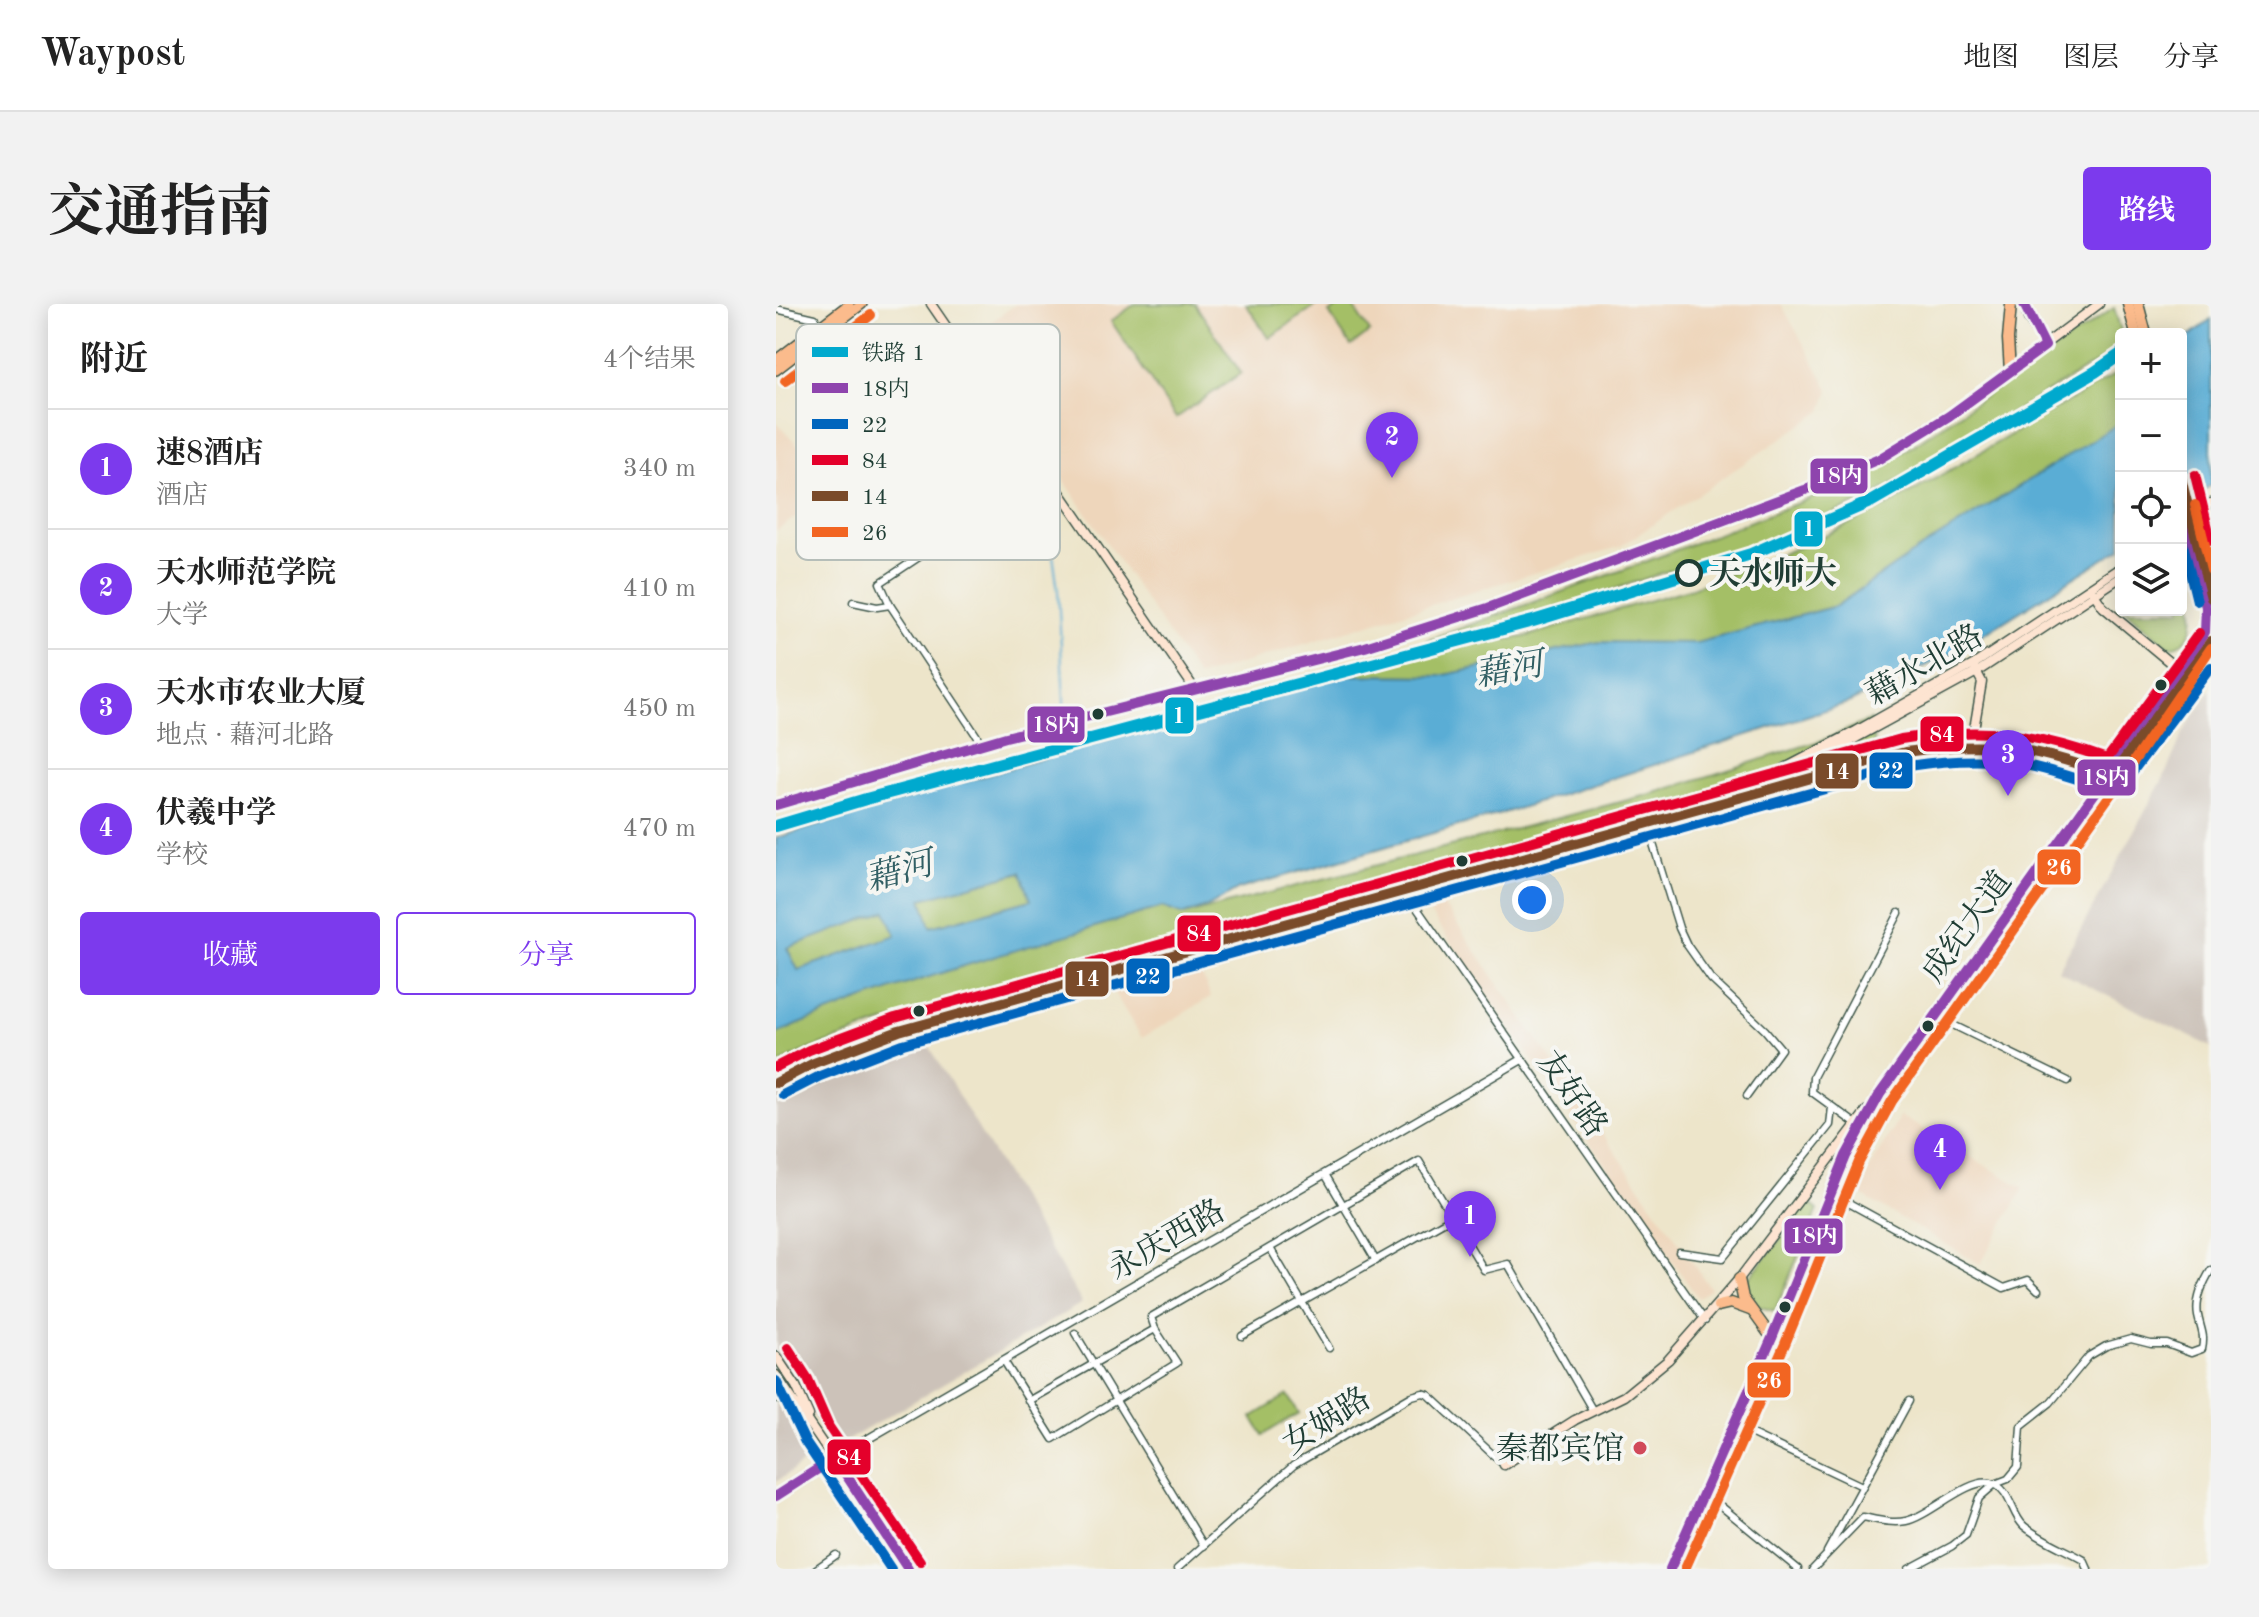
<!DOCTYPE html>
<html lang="zh">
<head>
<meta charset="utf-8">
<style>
	:root { --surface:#fff; --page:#f2f2f2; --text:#222; --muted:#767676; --line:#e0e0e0; --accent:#7c3aed }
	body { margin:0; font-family:"Old Standard TT","Noto Serif SC",serif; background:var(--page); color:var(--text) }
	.controls { position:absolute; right:24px; top:24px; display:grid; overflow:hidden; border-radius:8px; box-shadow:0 4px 20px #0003 }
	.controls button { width:72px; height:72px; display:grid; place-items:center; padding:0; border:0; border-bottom:2px solid var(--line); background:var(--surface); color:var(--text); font:40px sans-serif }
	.you { position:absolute; left:756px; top:596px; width:28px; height:28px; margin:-20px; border:6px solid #fff; border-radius:50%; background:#1a73e8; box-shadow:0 0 0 12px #1a73e833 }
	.badge { display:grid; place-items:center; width:52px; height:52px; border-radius:50%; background:var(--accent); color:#fff; font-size:26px; font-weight:700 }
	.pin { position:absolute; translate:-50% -66px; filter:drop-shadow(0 2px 4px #0008) }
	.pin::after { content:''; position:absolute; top:42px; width:28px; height:24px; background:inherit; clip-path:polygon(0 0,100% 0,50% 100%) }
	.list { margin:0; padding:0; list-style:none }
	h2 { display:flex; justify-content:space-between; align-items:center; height:104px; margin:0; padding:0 32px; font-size:34px }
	h2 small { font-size:26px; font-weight:400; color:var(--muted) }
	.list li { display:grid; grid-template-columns:52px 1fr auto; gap:24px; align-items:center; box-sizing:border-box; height:120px; padding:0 32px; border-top:2px solid var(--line) }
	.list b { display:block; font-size:30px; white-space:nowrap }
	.list p { margin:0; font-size:26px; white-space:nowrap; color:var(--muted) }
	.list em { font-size:26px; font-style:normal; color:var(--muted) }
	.actions { display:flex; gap:16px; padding:24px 32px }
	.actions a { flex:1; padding:18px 0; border:2px solid var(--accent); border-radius:8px; text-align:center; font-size:28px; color:var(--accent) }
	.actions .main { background:var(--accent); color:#fff }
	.icon { flex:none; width:44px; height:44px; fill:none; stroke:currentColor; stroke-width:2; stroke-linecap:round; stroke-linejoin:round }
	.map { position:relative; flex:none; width:1435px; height:1265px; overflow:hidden; border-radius:8px }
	header { display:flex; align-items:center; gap:48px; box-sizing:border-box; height:112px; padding:0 40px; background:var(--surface); border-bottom:2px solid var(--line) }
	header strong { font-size:38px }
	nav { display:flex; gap:44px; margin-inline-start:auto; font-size:28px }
	.intro { display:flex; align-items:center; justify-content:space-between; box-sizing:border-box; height:192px; padding:0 48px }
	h1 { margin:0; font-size:56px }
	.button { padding:20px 36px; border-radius:8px; background:var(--accent); color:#fff; font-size:28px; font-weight:700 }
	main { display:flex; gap:48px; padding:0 48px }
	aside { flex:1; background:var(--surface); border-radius:8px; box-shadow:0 4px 20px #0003 }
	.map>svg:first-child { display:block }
</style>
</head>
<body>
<header>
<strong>Waypost</strong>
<nav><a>地图</a><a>图层</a><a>分享</a></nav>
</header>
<div class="intro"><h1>交通指南</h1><a class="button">路线</a></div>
<main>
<aside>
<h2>附近<small>4个结果</small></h2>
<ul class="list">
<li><span class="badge">1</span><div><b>速8酒店</b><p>酒店</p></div><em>340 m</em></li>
<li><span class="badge">2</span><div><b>天水师范学院</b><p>大学</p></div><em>410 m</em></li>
<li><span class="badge">3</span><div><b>天水市农业大厦</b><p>地点 · 藉河北路</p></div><em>450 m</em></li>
<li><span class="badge">4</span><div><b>伏羲中学</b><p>学校</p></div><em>470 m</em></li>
</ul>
<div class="actions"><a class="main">收藏</a><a>分享</a></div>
</aside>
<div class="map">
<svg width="1435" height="1265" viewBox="0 0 1435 1265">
	<rect width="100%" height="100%" fill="#f6f6f2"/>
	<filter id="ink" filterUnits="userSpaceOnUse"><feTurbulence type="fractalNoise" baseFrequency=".0125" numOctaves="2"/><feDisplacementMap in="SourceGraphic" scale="16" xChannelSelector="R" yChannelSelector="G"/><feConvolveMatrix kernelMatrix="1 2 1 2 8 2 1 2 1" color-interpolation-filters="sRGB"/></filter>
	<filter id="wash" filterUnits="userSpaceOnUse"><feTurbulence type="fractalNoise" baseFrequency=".006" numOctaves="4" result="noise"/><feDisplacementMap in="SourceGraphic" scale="32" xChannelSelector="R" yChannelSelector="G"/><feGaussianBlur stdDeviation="1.8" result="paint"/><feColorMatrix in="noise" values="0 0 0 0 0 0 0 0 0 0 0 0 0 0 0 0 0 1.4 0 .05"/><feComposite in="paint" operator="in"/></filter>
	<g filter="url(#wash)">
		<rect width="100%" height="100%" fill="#ede5ca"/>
		<g fill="#eed6bb">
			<polygon points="240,0 1005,0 1053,85 1046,107 845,242 422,373 192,35"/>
			<polygon points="0,118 62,183 0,227"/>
			<polygon points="655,583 935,985 922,994 642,592"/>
			<polygon points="419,655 435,693 366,734 332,679"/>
			<polygon points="1124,812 1248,884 1204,960 1080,888"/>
		</g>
		<g fill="#ccc2b9">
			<polygon points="1435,385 1435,743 1282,667 1388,473 1408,427"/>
			<polygon points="146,730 306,999 60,1143 0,1060 0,788 30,771"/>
			<polygon points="0,1098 38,1152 0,1178"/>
		</g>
		<g fill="#a4bf66" stroke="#627e4d" stroke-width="2">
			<polygon points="359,0 419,0 465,69 400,114 335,17"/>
			<polygon points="470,0 542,0 493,34"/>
			<polygon points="566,0 575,0 594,28 575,42 553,9"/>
			<polygon points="1338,4 1346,30 1345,44 1092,195 941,257 901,264 663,344 748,333 916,284 1026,242 1115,200 1345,67 1343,120 1134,251 1060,302 920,339 823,338 664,372 565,371 655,346 652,336 869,258 1035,194 1129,147"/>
			<path d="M1405,265h3c6,24 24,72 -15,78l-43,-37h55z"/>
			<path d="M1094,416l5,24 -85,29 -416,117 -270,71 -230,65 -74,27 -24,13v-32c124,-54 257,-88 386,-127l22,8 471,-122 174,-55z"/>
			<polygon points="246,568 255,596 155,623 146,595"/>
			<polygon points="110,607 121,631 22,666 11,644"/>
			<path d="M1033,899l9,7 -43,101c-20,-5 -27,-5 -31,-27z"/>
			<polygon points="512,1091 523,1109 487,1131 476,1113"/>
		</g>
		<g fill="#5aadd5" stroke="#3c7584" stroke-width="2" fill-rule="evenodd">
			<polygon points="1435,15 1435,181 1405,202 1405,38"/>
			<path d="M1345,118v126l-164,103 -107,51 -333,107 -278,80 -30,17 -25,9 -22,-8c-129,39 -262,73 -386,127v-196l382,-114 183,-49 99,1 159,-34 97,1 140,-37 74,-51zM245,568l10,28 -100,27 -9,-28zM110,607l10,24 -98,35 -11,-22z"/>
		</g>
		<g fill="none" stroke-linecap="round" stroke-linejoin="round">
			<g stroke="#5aadd5" stroke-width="2">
				<polyline points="94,20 129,26 145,36 180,76 258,196 275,237 282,287 289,416"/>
				<polyline points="290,423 291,447"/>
			</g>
		</g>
	</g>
	<g filter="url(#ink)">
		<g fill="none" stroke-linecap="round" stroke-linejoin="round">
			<g stroke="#3e564a" stroke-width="9">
				<g id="minor">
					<polyline points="0,5 39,14"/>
					<polyline points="182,227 104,279 114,301 206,440"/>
					<polyline points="77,298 101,303 114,301"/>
					<polyline points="870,517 903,624 911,641 935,675 989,726 1005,745 971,792"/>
					<polyline points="629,587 929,1017"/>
					<polyline points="1175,720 1292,777"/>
					<polyline points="1080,820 1036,788 1037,773 1123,609"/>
					<polyline points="549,870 600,957"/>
					<polyline points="1071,898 1228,984 1252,976 1262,986"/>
					<polyline points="494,944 553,1044"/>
					<polyline points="903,948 947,954 1054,821 1056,803"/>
					<polyline points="299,1029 428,1242"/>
					<polyline points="466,1032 678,912"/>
					<polyline points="228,1057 277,1135 401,1059 379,1025"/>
					<polyline points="252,1097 379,1025 375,1013 643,857 708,966 732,960 817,1107"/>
					<polyline points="974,1129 1086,1182"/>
					<polyline points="935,1194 1022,1265"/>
					<polyline points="1051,1248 1133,1097"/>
					<polyline points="40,1265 60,1251"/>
					<polyline points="401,1265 518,1161 636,1092 647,1089 653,1091 728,1161"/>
					<path d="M1037,1265l50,-52c15,3 29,7 43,4 24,-5 61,-43 85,-38 20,5 20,32 33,43 17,14 41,23 60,34l4,9"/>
					<path d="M1133,1265l43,-23 14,-11 13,-37 16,-14 13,-5 10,-12 3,-41 29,-23 39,-47 17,-10 25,-7 20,5h16l24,9 11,-4c3,-14 -1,-19 -4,-33 -3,-16 5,-33 13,-46"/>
				</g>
			</g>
			<g stroke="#3e564a" stroke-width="10">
				<polyline id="tertiary" points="0,1192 59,1154 745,756"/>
			</g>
			<g stroke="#3e564a" stroke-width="11">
				<g id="secondary">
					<polyline points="155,0 420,387"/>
					<polyline points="1413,215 1435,199"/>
					<polyline points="1405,232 1435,210"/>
					<polyline points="1316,287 1327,303 1404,367"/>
					<polyline points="1196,437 1206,378 1199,365"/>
					<polyline points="1016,469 1201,368 1345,273"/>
					<polyline points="982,478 1080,427 1197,361 1345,263"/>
					<polyline points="0,501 230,433 420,387 589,343 712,304 1029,186 1103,155 1173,112 1323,0"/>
					<path d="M0,771l35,-19 86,-32 1007,-279c29,-4 58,-8 87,-7 36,1 92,19 126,33"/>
					<path d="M0,779l38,-20 85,-32 1006,-279c29,-4 58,-9 87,-7 37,2 84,17 120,31"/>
					<polyline points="0,1052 20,1082 33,1111"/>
					<polyline points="0,1071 132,1265"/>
					<polyline points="0,1091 29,1119"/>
					<polyline points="728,1161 799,1116 848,1092 892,1056 963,975 1091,806"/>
				</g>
			</g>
			<g stroke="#3e564a" stroke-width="12">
				<g id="primary">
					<polyline points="0,56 73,0"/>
					<polyline points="0,66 86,0"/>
				</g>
			</g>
			<g stroke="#3e564a" stroke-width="13">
				<g id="trunk">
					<polyline points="1248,0 1253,14 1269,42"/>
					<polyline points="1352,0 1360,30"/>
					<polyline points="1362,0 1370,30"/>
					<polyline points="1234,68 1232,35 1235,0"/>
					<polyline points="1364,436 1435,337"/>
					<polyline points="963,975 967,994 996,1034"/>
					<polyline points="1018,999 1080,852 1110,791"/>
					<polyline points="942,1002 955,999 974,1006"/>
					<polyline points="894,1265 996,1034 1070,852 1104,790 1336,465 1429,328 1430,303 1415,243"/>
					<polyline points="905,1265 976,1098"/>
				</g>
			</g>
			<use href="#minor" stroke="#fff" stroke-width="6"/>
			<use href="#tertiary" stroke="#fff" stroke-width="7"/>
			<use href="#secondary" stroke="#fde4d1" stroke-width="8"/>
			<use href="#primary" stroke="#fbbb8c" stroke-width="9"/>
			<use href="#trunk" stroke="#fbbb8c" stroke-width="10"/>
			<g stroke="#3e564a" stroke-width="13" stroke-linecap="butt">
				<g id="trunk-bridge">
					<polyline points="1405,174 1422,244"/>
					<polyline points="1405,204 1411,225"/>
				</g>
			</g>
			<use href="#trunk-bridge" stroke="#fbbb8c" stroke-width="10"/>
			<g stroke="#f6f6f2" stroke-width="16">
				<g id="bus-1">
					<polyline points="0,501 230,433 589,343 712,304 1029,186 1103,155 1173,112 1269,42 1248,0"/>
					<polyline points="0,1192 59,1154 132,1265"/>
					<polyline points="894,1265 996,1034 1070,852 1104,790 1336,465 1429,328 1430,303 1405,204"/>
				</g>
			</g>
			<g stroke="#f6f6f2" stroke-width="16">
				<g id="bus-2">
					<polyline points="1405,232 1421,297"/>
					<path d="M7,791l37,-19 83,-32 1005,-278c84,-12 122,-5 200,24l9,-1 6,-5 88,-117"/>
					<polyline points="0,1077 29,1138 115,1265"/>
				</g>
			</g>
			<g stroke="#f6f6f2" stroke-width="16">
				<g id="bus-3">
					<polyline points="1419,171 1435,236"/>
					<path d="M0,763l33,-17 86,-32 1006,-279c79,-13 131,-7 206,20l92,-126"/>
					<polyline points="12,1044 32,1075 53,1123 144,1257"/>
				</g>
			</g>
			<g stroke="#f6f6f2" stroke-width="16">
				<g id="bus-4">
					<polyline points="1405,174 1435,294"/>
					<path d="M0,779l38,-20 85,-32 1006,-279c85,-12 127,-6 207,24l99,-135"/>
				</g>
			</g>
			<g stroke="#f6f6f2" stroke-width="16">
				<g id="bus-5">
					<polyline points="9,77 95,11"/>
					<polyline points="1419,201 1435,266"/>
					<polyline points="909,1265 1009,1040 1083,858 1116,797 1347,473 1435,344"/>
				</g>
			</g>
			<use href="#bus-1" stroke="#8e44ad" stroke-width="10"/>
			<use href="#bus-2" stroke="#0065bd" stroke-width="10"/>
			<use href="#bus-3" stroke="#e4002b" stroke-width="10"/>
			<use href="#bus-4" stroke="#7a4b2a" stroke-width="10"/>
			<use href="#bus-5" stroke="#f26522" stroke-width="10"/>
			<g stroke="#f6f6f2" stroke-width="18">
				<polyline id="rail-1" points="0,522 90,495 757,317 975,250 1096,197 1319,68 1345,50"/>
			</g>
			<use href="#rail-1" stroke="#00a9ce" stroke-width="12"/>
		</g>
	</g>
	<circle fill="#f6f6f2" stroke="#1f3d34" stroke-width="4" cx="913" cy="269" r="12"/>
	<g fill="#1f3d34" stroke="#f6f6f2" stroke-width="3">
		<circle cx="1385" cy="381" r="7"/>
		<circle cx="322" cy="410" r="7"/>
		<circle cx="686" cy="557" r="7"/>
		<circle cx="143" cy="707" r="7"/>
		<circle cx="1152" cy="722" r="7"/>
		<circle cx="1009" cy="1003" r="7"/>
	</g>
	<circle fill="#d1495b" stroke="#f6f6f2" stroke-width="3" cx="864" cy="1144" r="8"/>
	<g text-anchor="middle" stroke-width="8" stroke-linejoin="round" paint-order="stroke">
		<g font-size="32" font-weight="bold" fill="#1f3d34" stroke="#f6f6f2" text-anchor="start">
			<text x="933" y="280">天水师大</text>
		</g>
		<g font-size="32" fill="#1f3d34" stroke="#f6f6f2">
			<text transform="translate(1148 360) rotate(-30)" y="11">藉水北路</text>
			<text transform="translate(1190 622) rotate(-54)" y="11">成纪大道</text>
			<text transform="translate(797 789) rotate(55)" y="11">友好路</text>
			<text transform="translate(390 935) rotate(-30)" y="11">永庆西路</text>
			<text transform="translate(550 1116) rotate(-32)" y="11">女娲路</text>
		</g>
		<g font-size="32" fill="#1f3d34" stroke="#f6f6f2" text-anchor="end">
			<text x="848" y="1155">秦都宾馆</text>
		</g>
		<g font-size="34" font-style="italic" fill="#315f64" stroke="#f6f6f2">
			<text transform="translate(733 364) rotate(-10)" y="12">藉河</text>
			<text transform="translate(123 566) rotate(-15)" y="12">藉河</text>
		</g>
	</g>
	<rect x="20" y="20" width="264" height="236" rx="12" fill="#f6f6f2" stroke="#b6beb9" stroke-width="2"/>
	<rect x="36" y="43" width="36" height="10" fill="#00a9ce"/>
	<rect x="36" y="79" width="36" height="10" fill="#8e44ad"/>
	<rect x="36" y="115" width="36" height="10" fill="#0065bd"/>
	<rect x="36" y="151" width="36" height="10" fill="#e4002b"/>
	<rect x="36" y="187" width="36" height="10" fill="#7a4b2a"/>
	<rect x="36" y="223" width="36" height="10" fill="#f26522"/>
	<g font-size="22" fill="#1f3d34">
		<text x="86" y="56">铁路 1</text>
		<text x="86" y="92">18内</text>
		<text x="86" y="128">22</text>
		<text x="86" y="164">84</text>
		<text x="86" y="200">14</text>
		<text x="86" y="236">26</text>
	</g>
	<g stroke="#f6f6f2" stroke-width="3">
		<rect x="1033" y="153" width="60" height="38" rx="8" fill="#8e44ad"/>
		<rect x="1017" y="206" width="31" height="38" rx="8" fill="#00a9ce"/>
		<rect x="388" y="392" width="31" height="39" rx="8" fill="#00a9ce"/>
		<rect x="250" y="401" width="60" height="39" rx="8" fill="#8e44ad"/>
		<rect x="1143" y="411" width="46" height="38" rx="8" fill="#e4002b"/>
		<rect x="1092" y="447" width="46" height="39" rx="8" fill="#0065bd"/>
		<rect x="1038" y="448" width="46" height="38" rx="8" fill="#7a4b2a"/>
		<rect x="1300" y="454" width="61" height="39" rx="8" fill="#8e44ad"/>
		<rect x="1260" y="544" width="46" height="38" rx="8" fill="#f26522"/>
		<rect x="400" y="610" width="46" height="39" rx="8" fill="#e4002b"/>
		<rect x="349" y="653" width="46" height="38" rx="8" fill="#0065bd"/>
		<rect x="288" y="656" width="46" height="38" rx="8" fill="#7a4b2a"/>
		<rect x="1007" y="913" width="61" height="38" rx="8" fill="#8e44ad"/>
		<rect x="970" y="1057" width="46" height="38" rx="8" fill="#f26522"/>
		<rect x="50" y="1134" width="46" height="38" rx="8" fill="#e4002b"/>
	</g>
	<g font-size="22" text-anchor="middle" font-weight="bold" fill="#fff">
		<text x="1063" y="179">18内</text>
		<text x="1033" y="232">1</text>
		<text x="403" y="419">1</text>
		<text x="280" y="428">18内</text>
		<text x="1166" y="438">84</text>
		<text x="1115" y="474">22</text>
		<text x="1061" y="475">14</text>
		<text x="1330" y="481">18内</text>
		<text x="1283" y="571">26</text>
		<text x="423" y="637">84</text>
		<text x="372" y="680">22</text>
		<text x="311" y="682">14</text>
		<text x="1038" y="939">18内</text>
		<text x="993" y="1084">26</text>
		<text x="73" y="1161">84</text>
	</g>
</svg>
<div class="controls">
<button>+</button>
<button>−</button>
<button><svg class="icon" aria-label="locate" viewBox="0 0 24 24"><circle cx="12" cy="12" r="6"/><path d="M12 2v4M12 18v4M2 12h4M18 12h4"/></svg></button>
<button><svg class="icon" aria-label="layers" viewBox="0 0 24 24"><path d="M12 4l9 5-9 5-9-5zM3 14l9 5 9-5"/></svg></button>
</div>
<div class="you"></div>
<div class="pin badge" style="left:694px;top:953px">1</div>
<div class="pin badge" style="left:616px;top:174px">2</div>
<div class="pin badge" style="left:1232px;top:492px">3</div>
<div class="pin badge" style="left:1164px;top:886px">4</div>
</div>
</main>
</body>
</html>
